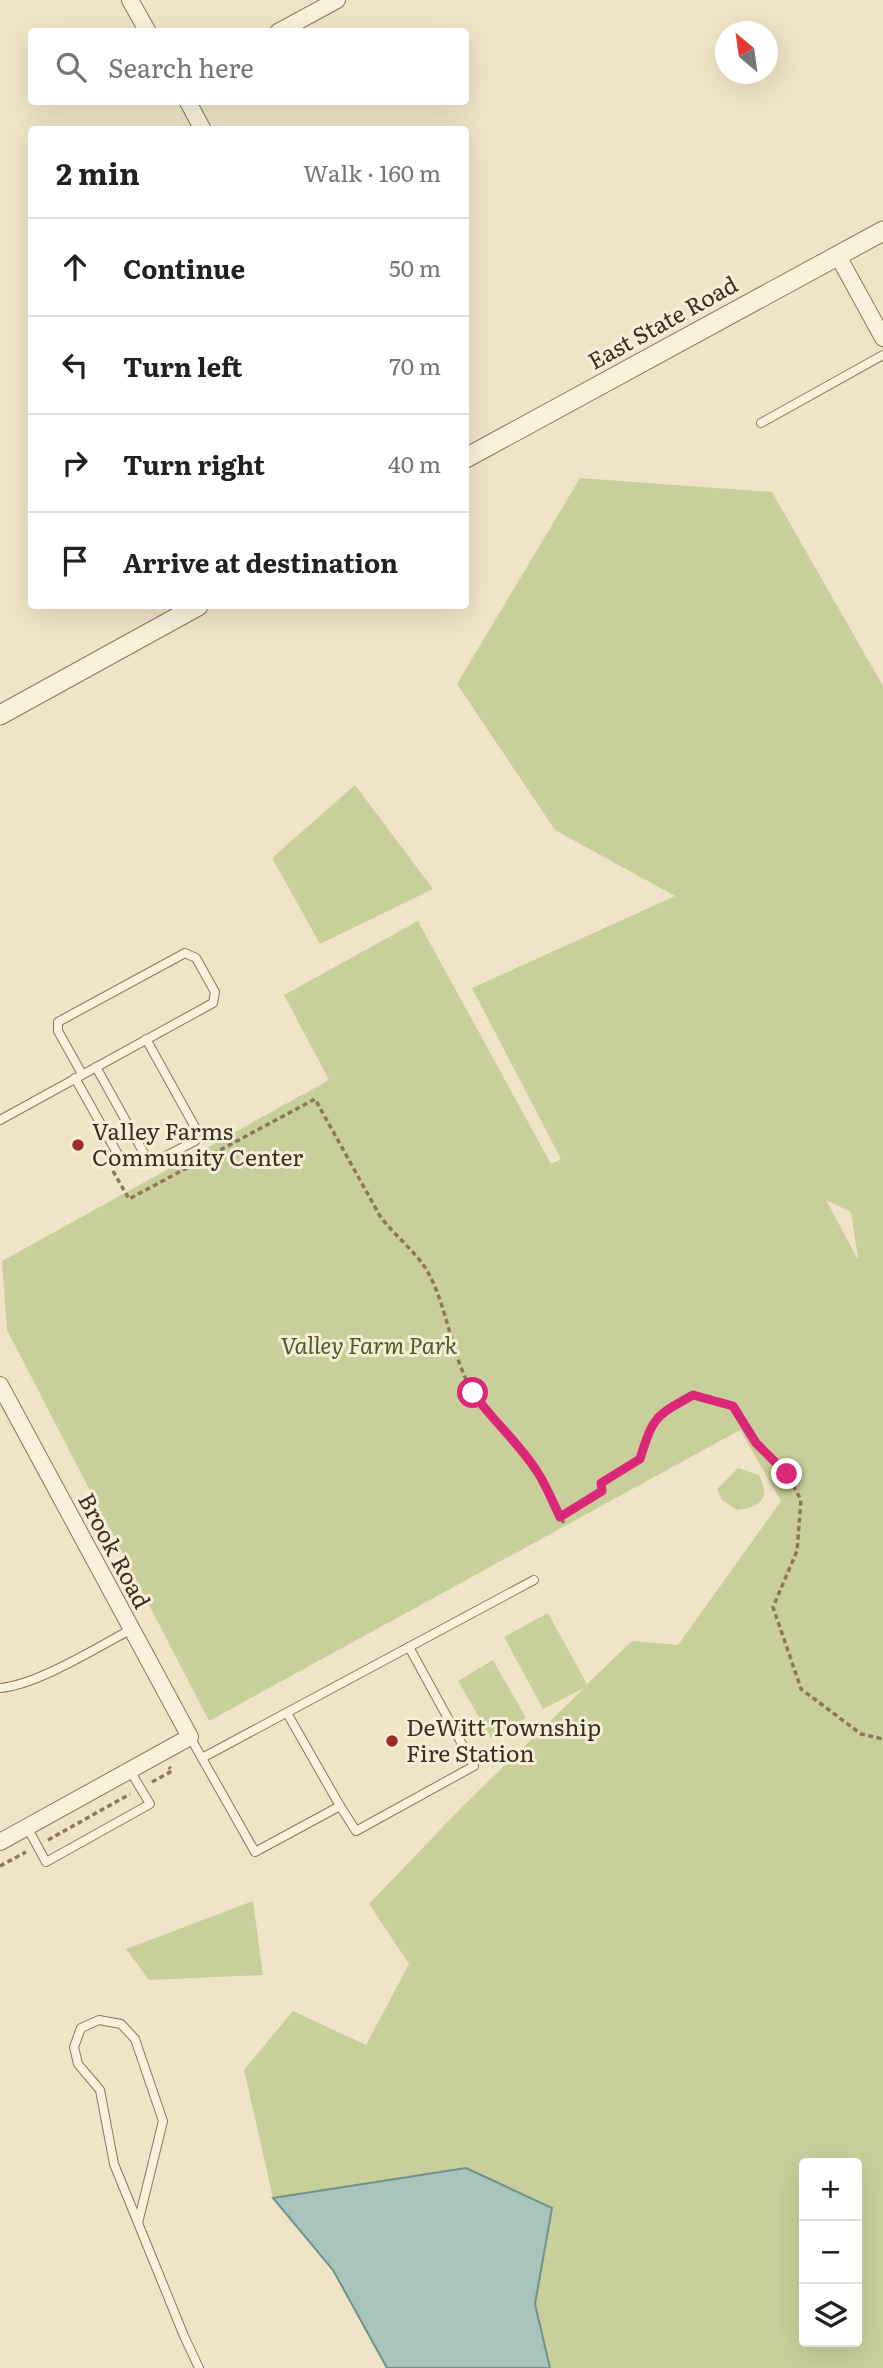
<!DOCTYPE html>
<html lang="en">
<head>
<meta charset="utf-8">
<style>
	:root { --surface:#fff; --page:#f6f6f6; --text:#202124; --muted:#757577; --line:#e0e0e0 }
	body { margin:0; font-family:Literata,serif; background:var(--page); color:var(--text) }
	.controls { position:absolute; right:21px; bottom:21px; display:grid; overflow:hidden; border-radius:7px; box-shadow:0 7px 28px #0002 }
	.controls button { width:63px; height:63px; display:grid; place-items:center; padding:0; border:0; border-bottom:2px solid var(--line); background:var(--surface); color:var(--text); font:35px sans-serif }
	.compass { position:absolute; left:715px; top:21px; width:63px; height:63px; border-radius:50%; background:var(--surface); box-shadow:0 7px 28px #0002; rotate:331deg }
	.stop { position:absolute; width:21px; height:21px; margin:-16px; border:5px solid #db2777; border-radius:50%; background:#fff }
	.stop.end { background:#db2777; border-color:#fff; box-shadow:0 2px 7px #0008 }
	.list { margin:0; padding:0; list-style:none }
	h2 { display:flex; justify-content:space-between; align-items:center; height:91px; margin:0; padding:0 28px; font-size:30px }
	h2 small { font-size:23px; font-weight:400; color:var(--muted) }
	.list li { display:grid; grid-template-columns:46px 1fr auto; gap:21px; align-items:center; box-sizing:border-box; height:98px; padding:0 28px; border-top:2px solid var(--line) }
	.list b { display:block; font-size:26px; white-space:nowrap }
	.list em { font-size:23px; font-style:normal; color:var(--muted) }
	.icon { flex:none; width:38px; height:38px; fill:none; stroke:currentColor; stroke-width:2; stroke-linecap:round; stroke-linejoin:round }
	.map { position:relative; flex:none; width:883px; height:2368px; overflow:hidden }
	.search { position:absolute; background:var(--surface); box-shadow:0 7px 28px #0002; left:28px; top:28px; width:441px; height:77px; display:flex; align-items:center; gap:18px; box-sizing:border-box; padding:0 24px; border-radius:7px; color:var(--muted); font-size:26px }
	.panel { position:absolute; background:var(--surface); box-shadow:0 7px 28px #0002; left:28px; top:126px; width:441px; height:483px; border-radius:7px }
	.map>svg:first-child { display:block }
</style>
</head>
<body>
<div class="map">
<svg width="883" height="2368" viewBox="0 0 883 2368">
	<rect width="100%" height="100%" fill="#f0e4c8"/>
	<g fill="#c9cf9b" fill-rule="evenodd">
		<path d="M580,478l192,14 111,194v1682h-333l-15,-64 17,-96 -86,-40 -193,30 -29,-128 49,-59 73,34 43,-81 -40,-60 90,-94 125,-122 -41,21 -39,-72 44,-24 39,71 45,-43 46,4 103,-144 -41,-71 -531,291 -202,-391 -5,-69 327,-181 -45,-85 134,-74 133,243 10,-5 -89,-171 203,-92 -120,-66 -98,-146zM826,1200l25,12 7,46h-1zM804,2163h53v179h-53z"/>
		<polygon points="355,785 433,889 320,944 272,858"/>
		<path d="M738,1468l21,7c12,24 2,32 -22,35l-15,-10 -5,-11z"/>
		<polygon points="493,1660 526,1718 491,1738 458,1681"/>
		<polygon points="253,1901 263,1975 149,1980 126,1949"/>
	</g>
	<polygon fill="#a9c4bc" stroke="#6f938a" stroke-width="2" points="466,2168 552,2208 535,2304 550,2368 387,2368 333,2270 273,2198"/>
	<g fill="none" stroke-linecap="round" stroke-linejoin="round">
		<g stroke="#8d765c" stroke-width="10">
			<g id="service">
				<polyline points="761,423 883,355"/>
				<polyline points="96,1067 146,1157 156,1161 195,1141 196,1129 146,1039"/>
				<polyline points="75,1078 121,1160 127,1164 146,1157"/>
				<polyline points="0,1120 213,1003 215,992 196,958 185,953 58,1022 58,1031 82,1074"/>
				<path d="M0,1688c37,-3 96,-40 130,-58"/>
				<polyline points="287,1713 340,1806"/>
				<polyline points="190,1737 255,1852 340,1806 356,1831 474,1766 409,1647"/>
				<polyline points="202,1758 534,1580"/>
				<polyline points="27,1827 46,1862 150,1804 129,1769"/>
				<polyline points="138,2223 163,2121 135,2039 121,2024 99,2020 81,2028 74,2047 78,2064 100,2090 114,2164 184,2336 199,2368"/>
			</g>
		</g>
		<g stroke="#8d765c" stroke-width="18">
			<g id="minor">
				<polyline points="130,0 148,32"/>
				<polyline points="278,32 337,0"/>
				<polyline points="188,102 203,130"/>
				<polyline points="838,256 883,338"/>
				<polyline points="0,1385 190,1737 0,1842"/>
			</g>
		</g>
		<g stroke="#8d765c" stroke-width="21">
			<g id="tertiary">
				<polyline points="466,458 883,231"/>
				<polyline points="0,715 198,606"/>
			</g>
		</g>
		<g stroke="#8d765c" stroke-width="3.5" stroke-dasharray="5 3.5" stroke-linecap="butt">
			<path d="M113,1171l16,28 186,-100 65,117c16,22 39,37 51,62 18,37 21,81 43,116 11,19 28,33 41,49 19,23 32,48 45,74"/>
			<path d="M564,1523l-4,-6 42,-26 -1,-8 39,-24c13,-43 13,-42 53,-64l40,11 23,37 31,31 14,26 -4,51 -24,56 28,82 60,45 22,5"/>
			<polyline points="152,1782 172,1771 169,1767"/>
			<polyline points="48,1840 130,1794"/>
			<polyline points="0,1866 26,1852"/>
		</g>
		<use href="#service" stroke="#faf1dc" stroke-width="8"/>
		<use href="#minor" stroke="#faf1dc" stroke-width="16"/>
		<use href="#tertiary" stroke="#faf1dc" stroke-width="19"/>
	</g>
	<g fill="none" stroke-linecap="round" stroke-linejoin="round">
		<path stroke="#db2777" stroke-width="9" d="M473,1393c20,28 47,51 65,80 9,14 15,30 22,44l42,-26 -1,-8 39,-24c13,-42 15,-43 53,-64l40,11 23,37 31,31"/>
	</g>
	<g fill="#9e2a2b" stroke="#f7eed8" stroke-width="2.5">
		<circle cx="78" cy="1145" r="7"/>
		<circle cx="392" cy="1741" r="7"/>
	</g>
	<g text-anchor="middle" stroke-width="6" stroke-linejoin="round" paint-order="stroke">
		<g font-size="23" fill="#3d2e20" stroke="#f7eed8">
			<text transform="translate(663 323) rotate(-29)" y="8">East State Road</text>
			<text transform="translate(114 1551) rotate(62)" y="8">Brook Road</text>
		</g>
		<g font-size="23" fill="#3d2e20" stroke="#f7eed8" text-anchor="start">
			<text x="92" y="1140">Valley Farms<tspan x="92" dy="26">Community Center</tspan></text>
			<text x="406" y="1736">DeWitt Township<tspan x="406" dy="26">Fire Station</tspan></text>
		</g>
		<g font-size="23" font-style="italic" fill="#4d5a26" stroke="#f7eed8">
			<text x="369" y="1354">Valley Farm Park</text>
		</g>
	</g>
</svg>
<div class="controls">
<button>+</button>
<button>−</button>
<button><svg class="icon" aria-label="layers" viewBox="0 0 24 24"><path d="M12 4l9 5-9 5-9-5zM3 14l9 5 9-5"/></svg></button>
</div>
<svg class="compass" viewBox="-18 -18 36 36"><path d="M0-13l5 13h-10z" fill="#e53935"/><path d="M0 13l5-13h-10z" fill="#757577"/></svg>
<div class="stop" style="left:473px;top:1393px"></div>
<div class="stop end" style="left:787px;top:1474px"></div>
<div class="search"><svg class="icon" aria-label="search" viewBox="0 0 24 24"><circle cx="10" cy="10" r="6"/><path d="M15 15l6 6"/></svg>Search here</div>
<section class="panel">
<h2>2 min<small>Walk · 160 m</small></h2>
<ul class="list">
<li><svg class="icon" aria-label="ahead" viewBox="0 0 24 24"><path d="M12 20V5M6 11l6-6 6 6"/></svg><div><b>Continue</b></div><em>50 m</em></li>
<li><svg class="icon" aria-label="left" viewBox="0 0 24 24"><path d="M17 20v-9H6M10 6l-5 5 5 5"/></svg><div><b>Turn left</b></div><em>70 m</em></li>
<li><svg class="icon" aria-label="right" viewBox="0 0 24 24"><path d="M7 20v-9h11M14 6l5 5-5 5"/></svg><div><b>Turn right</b></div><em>40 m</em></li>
<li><svg class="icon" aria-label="arrive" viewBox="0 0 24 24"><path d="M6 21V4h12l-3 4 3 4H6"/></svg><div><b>Arrive at destination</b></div></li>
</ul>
</section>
</div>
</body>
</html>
